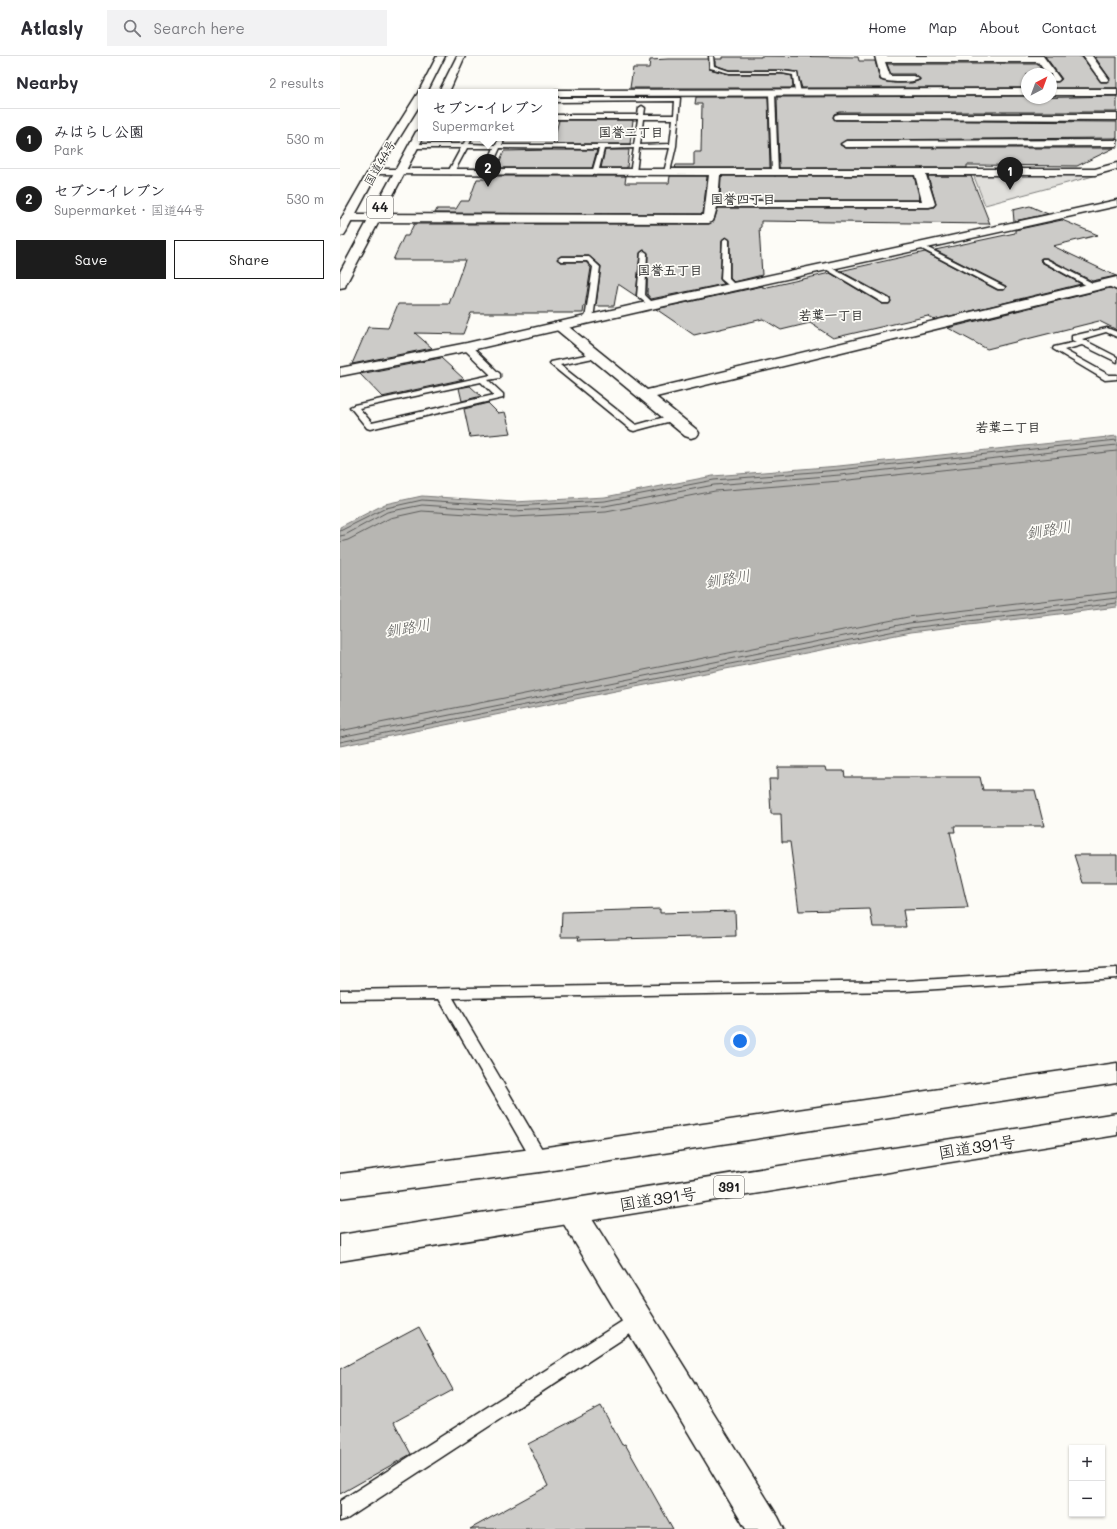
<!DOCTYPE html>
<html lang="en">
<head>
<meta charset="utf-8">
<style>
	:root { --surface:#fff; --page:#f2f2f3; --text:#2b2b33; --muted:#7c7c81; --line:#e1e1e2; --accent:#1c1c1c }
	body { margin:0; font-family:Mali,"Klee One",sans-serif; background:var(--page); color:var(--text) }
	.controls { position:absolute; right:12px; bottom:12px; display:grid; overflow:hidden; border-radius:0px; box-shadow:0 1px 3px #0004 }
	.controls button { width:36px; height:36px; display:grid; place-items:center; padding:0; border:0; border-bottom:1px solid var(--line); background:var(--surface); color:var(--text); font:20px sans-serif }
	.compass { position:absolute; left:681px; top:12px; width:36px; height:36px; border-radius:50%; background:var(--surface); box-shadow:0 1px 3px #0004; rotate:41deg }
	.you { position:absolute; left:400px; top:985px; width:14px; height:14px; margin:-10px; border:3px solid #fff; border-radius:50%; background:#1a73e8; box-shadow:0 0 0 6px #1a73e833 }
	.badge { display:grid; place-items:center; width:26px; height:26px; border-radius:50%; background:var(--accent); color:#fff; font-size:13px; font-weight:700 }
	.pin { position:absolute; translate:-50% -33px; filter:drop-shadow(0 1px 2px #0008) }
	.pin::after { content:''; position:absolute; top:21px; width:14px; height:12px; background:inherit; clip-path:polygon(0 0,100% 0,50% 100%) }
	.popup { position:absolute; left:78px; top:33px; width:140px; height:52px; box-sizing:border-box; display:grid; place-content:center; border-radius:0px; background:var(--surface); filter:drop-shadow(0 1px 3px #0005); font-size:13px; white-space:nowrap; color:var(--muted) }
	.popup b { font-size:15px; color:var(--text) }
	.popup::after { content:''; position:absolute; left:50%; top:100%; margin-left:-8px; border:8px solid transparent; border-top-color:var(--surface) }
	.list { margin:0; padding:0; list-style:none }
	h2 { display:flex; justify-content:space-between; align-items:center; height:52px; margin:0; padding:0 16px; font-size:17px }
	h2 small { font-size:13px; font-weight:400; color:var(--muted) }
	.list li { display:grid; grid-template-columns:26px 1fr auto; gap:12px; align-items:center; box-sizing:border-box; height:60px; padding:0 16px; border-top:1px solid var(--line) }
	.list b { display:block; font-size:15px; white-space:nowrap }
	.list p { margin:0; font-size:13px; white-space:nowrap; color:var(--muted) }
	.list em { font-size:13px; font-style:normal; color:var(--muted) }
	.actions { display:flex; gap:8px; padding:12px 16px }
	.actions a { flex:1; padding:9px 0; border:1px solid var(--accent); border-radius:0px; text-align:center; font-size:14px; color:var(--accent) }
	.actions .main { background:var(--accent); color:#fff }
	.icon { flex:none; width:22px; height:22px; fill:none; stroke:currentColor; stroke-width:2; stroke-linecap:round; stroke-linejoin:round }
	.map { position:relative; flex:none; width:777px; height:1473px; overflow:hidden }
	header { display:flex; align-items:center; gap:24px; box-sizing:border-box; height:56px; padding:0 20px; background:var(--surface); border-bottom:1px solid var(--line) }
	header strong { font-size:19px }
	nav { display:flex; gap:22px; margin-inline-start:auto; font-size:14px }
	.search { width:280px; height:36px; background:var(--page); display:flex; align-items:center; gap:10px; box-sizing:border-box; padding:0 14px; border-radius:0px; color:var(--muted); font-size:15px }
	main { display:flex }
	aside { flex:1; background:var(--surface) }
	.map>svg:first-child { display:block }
</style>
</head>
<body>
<header>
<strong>Atlasly</strong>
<div class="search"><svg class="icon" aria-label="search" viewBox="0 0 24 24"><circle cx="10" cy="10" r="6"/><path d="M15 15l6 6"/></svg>Search here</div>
<nav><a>Home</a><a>Map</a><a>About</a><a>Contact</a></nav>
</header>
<main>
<aside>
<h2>Nearby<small>2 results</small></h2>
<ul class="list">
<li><span class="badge">1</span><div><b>みはらし公園</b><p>Park</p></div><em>530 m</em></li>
<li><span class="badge">2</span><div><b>セブン-イレブン</b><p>Supermarket · 国道44号</p></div><em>530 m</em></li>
</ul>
<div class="actions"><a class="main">Save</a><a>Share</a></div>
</aside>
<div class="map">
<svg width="777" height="1473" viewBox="0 0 777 1473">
	<rect width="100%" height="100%" fill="#fdfcf7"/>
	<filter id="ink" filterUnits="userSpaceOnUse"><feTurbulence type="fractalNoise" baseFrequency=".025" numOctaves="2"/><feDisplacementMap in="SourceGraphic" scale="8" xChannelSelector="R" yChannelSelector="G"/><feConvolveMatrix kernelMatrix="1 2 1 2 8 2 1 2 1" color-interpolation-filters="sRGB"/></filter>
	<g filter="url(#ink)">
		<polygon fill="#e0dfdb" stroke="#7e7e7c" points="633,118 761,118 645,149"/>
		<polygon fill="#b7b6b2" stroke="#797876" points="777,380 777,551 571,576 0,690 0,471 45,448 82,440 174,446 265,441 373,420 499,410"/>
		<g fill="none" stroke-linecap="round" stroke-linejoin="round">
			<g stroke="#5a5a58" stroke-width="1">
				<polyline points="0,475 46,452 82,444 174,450 265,445 374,424 499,414 777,384"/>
				<polyline points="0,480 5,479 47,456 82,449 174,455 265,450 374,429 500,419 777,389"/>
				<polyline points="0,486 8,484 50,462 82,455 174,461 266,456 375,435 500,425 777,395"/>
				<polyline points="0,675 568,561 777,536"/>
				<polyline points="0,681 569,567 777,542"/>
				<polyline points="0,686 570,572 777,547"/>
			</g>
		</g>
		<g fill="#cccbc8" stroke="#1c1c1c">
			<polygon points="421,0 518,1 519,5 535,5 540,24 554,27 572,27 580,24 580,23 574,18 551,18 547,8 697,8 705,18 687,18 687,32 462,32 457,16 442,14 389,14 375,9 375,3 382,3 382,1 421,1"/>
			<polygon points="705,0 738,0 742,1 761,26 767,26 770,23 755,1 777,1 777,32 711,32 711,26 718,26 722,23"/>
			<polygon points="328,3 368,3 369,13 389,18 442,18 452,20 453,32 290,32 293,12 309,12 310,4"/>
			<polygon points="687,40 687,42 777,40 777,56 499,56 494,58 493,62 495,64 777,66 777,82 506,84 500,89 506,92 774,92 737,110 627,109 627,112 439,112 437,41"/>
			<polygon points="356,41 428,41 430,112 335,112 336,109 354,109 354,96 361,96 362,48 355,48"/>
			<polygon points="219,64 293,64 290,88 213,88"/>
			<polygon points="212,94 257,94 252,112 157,112 164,95"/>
			<polygon points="265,94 289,94 287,112 261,112"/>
			<polygon points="154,120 286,120 285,127 329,127 330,120 367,120 363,158 95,157 97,153 116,153 121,145 129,145 137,123 153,123"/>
			<polygon points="381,120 574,120 580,144 380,144"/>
			<polygon points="588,120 631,120 650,168 421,165 421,172 419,172 422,219 394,226 390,222 390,184 385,181 382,184 380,223 384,228 311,243 307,238 308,197 303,194 300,197 296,240 278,228 274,250 256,250 261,210 249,200 221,200 217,203 220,206 246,206 251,212 245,250 244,250 243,257 131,257 123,278 75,277 92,292 12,308 28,271 48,272 58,248 109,248 125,204 53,204 64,180 68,180 74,168 369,168 374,165 378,152 589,152 594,151 596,148"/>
			<polygon points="690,150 708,158 674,165 673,154"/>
			<polygon points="722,164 758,179 713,190 776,220 752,225 707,202 702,202 700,203 701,206 741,228 594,264 588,260 493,282 470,267 441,274 423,263 354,279 316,253 423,230 423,232 490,217 542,248 549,248 551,246 550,242 500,215 585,196 657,234 664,234 666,232 666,230 595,194 675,177 675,174"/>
			<polygon points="770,232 777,235 777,274 759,265 647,293 608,272"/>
			<polygon points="101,302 124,323 42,341 20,318"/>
			<polygon points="130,330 141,340 122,345 119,332"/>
			<polygon points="148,347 158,357 165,356 171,377 130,381 124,353"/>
			<polygon points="438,711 485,711 486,715 504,715 505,721 640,721 643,734 695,734 704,770 614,770 615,776 610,776 628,852 563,854 566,871 533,871 530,853 459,855 450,786 442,786 441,758 431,758 429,723 438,723"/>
			<polygon points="734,799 777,799 777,827 743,827"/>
			<polygon points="320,853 320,857 395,855 396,880 238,884 239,881 221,881 222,856"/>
			<polygon points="79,1271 113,1334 54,1366 71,1398 0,1438 0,1313"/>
			<polygon points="261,1350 282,1389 285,1388 333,1473 130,1473 208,1430 188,1388"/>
		</g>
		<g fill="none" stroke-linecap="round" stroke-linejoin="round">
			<g stroke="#1c1c1c" stroke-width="3">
				<g id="lane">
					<polygon points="369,0 373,0 374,10 389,15 442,15 457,17 461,37 458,39 455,37 453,19 442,17 389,17 370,12"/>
					<polygon points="432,35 435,37 438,117 435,119 432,117 429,37"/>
					<path d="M215,42h125l-4,48 -6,26 -3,2 -3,-2 6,-24h-31l-3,25 -3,2 -3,-2 4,-25 -30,1 -6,24 -3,2 -3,-2 7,-24 -99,-1 -11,24 -3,2 -3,-2 11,-24h-27l-13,24 -3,2 -3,-2 13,-24h-49l-3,-2 3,-2h51l5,-5 3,2 -2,3 27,1 3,-7h6l-3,7h132l4,-26h-83v-4h83l1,-7 3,-2 3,2 -1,7h30l1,-14 -120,1zM303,63h30l-3,25 -30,1z"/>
					<polygon points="386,182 389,184 389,223 397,231 393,233 381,223 383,184"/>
					<polygon points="578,189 582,189 665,231 664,233 658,233 578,191"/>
					<polygon points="304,195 307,197 305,239 315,249 311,251 297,240 301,197"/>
					<polygon points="249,201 260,211 253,263 249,265 245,263 253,211 247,205 221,205 218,203 221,201"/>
					<polygon points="702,203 706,203 760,231 759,233 753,233 702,205"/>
					<polygon points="486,209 549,243 550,245 549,247 543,247 484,212 484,210"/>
					<polygon points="768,226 777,229 777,234 766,229 764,228"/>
					<polygon points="767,272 777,276 777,281 766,276 742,283 777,301 777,306 742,289 724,294 769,319 777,319 777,323 765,324 713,293 714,291 736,286 732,284 732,280"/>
					<path d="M124,289h6l30,29v4l-12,2 15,14v4l-133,31 -3,-1 -17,-21 4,-2 137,-30 -27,-26zM141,326l13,13 -122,28 -13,-15z"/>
					<polygon points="255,297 258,297 258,301 220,309 296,369 332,359 335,360 336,362 335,364 294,375 291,374 210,308 211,306"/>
					<polygon points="777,912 777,922 565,935 113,942 206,1100 208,1104 206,1108 200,1110 194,1108 99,943 0,944 0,934 565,925"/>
					<polygon points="298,1256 304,1259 307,1264 304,1269 7,1463 0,1465 0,1445 292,1259"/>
				</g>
			</g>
			<g stroke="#1c1c1c" stroke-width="3">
				<g id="street">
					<path d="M535,0h168l17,23 -2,2h-6l-1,-7h-4l-9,-12h-153l5,14h24l5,3c-5,4 -33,4 -38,0z"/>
					<polygon points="743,0 752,0 769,23 767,25 761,25"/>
					<polygon points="687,33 687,39 215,40 215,36 211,36 215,34"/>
					<rect x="711" y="33" width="66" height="6"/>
					<polygon points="499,58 777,58 777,64 495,63 494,61 495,59"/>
					<polygon points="777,84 777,90 506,91 501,88 506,85"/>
					<path d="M777,107v6l-22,6h-169l9,29 -2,2 -4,1h-212l-4,14 -4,2 -361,-1 -4,-2 -2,-2 2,-2 4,-2 356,1 5,-40 -340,-1 -1,-2 5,-3h722zM380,119h195l7,26h-204z"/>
					<polygon points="777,221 777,229 316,341 357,374 359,377 357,380 351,382 345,380 212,270 214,267 219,266 224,267 307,334"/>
					<polygon points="232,1144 242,1147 438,1461 444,1473 406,1473 222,1165 217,1156 222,1147"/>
				</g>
			</g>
			<g stroke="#1c1c1c" stroke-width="3">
				<polygon id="secondary" points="777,144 777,150 311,253 127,295 0,320 0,312 127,287 311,245"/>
			</g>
			<g stroke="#1c1c1c" stroke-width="3">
				<g id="highway">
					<polygon points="97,0 105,0 87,36 81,36 81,47 38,116 6,176 4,179 0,180 0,165 28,116 78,37"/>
					<polygon points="117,0 125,0 109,36 99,36"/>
					<polygon points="81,73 81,82 83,82 6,228 5,231 0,232 0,216 76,76"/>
					<polygon points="777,1007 777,1027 200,1116 0,1142 0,1118 200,1092"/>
					<polygon points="777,1057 777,1079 0,1205 0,1179"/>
				</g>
			</g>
			<use href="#lane" fill="#fdfcf7" fill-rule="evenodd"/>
			<use href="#street" fill="#fdfcf7" fill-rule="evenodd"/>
			<use href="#secondary" fill="#fdfcf7" fill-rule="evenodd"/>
			<use href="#highway" fill="#fdfcf7" fill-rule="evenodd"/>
		</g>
	</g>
	<g text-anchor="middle" stroke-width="3.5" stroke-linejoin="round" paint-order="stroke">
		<g font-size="12" fill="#1c1c1c" stroke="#fdfcf7">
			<text transform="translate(40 107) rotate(-60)" y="4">国道44号</text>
		</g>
		<g font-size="13" font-weight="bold" fill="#1c1c1c" stroke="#fdfcf7">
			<text x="291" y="81">国誉二丁目</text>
			<text x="403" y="148">国誉四丁目</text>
			<text x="330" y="219">国誉五丁目</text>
			<text x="491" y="264">若葉一丁目</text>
			<text x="668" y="376">若葉二丁目</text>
		</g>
		<g fill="#fdfcf7" stroke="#605f5e" stroke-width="1">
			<rect x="27" y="140" width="26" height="22" rx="3"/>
			<rect x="374" y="1120" width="30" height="22" rx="3"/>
		</g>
		<g font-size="13" font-weight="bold" fill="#1c1c1c">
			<text x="40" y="156">44</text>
			<text x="389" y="1136">391</text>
		</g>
		<g font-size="15" font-style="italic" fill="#5a5a58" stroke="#fdfcf7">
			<text transform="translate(709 474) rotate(-9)" y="5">釧路川</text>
			<text transform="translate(388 523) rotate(-9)" y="5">釧路川</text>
			<text transform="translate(68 572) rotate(-9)" y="5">釧路川</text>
		</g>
		<g font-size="17" fill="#1c1c1c" stroke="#fdfcf7">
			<text transform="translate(637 1091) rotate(-9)" y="6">国道391号</text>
			<text transform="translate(318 1143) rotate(-9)" y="6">国道391号</text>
		</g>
	</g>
</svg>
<div class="controls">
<button>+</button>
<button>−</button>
</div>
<svg class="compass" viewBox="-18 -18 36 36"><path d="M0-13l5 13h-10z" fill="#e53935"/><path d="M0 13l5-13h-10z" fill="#7c7c81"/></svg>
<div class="you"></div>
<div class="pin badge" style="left:670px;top:134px">1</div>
<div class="pin badge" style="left:148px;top:131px">2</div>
<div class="popup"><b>セブン-イレブン</b>Supermarket</div>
</div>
</main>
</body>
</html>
